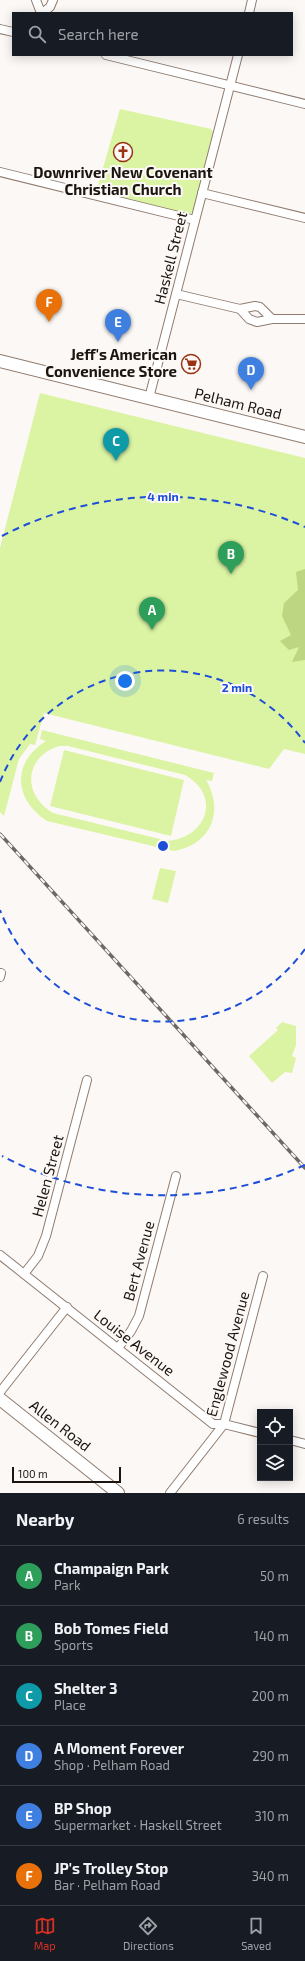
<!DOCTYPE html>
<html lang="en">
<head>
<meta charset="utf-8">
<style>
	:root { --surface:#171b24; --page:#242831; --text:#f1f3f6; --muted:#9ea1a6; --line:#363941; --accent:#d93025 }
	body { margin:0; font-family:"Exo 2",sans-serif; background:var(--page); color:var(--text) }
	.controls { position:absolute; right:12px; bottom:12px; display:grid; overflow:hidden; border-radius:0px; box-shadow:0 2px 10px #0003 }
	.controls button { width:36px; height:36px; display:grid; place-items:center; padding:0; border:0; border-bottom:1px solid var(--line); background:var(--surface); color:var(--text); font:20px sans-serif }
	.scale { position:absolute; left:12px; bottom:10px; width:109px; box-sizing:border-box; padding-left:4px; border:2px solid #1b140f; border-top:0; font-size:11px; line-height:14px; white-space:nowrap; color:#1b140f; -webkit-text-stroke:3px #fcf8f5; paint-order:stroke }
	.you { position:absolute; left:125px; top:681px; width:14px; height:14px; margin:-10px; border:3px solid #fff; border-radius:50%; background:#1a73e8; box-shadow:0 0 0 6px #1a73e833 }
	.badge { display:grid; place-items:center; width:26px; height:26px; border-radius:50%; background:var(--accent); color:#fff; font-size:13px; font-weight:700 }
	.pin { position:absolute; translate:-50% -33px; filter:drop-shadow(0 1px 2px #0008) }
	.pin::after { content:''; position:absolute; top:21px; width:14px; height:12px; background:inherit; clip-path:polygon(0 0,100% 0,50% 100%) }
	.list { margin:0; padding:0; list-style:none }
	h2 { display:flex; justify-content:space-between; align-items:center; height:52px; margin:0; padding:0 16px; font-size:17px }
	h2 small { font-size:13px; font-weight:400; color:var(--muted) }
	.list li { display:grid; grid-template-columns:26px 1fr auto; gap:12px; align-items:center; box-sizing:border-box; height:60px; padding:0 16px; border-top:1px solid var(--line) }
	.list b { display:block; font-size:15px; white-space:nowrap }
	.list p { margin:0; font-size:13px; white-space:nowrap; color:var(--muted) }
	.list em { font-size:13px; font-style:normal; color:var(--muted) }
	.icon { flex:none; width:22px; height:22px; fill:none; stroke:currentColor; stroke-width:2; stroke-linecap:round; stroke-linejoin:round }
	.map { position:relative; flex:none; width:305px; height:1493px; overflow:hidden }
	.search { position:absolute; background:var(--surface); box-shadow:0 2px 10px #0003; left:12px; right:12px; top:12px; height:44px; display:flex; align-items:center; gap:10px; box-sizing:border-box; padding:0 14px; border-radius:0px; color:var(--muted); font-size:15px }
	.sheet { height:412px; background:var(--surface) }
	nav { display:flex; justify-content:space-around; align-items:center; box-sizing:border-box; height:56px; border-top:1px solid var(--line); background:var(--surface); font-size:11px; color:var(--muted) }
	nav a { display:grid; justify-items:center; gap:2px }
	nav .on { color:var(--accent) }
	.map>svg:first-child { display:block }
</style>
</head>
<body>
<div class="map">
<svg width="305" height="1493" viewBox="0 0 305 1493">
	<rect width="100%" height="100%" fill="#fcf8f5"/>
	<g fill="#dbf4a4" fill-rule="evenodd">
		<polygon points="120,109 211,129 213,132 194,211 190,214 185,214 96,192"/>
		<polygon points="40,393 305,458 305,754 284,749 269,769 44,713 35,745 30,744 19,759 4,816 0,812 0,548"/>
		<path d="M42,730l172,43 -2,8 -6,-1c19,32 4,65 -32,71l-127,-30c-33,-21 -36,-58 -1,-80l-6,-2zM59,746h9l117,29c36,20 23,62 -17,66l-115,-28c-31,-18 -29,-56 6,-67z"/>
		<polygon points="64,750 184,780 171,836 50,806"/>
		<polygon points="160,868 176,871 168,903 152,899"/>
		<polygon points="282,1022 296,1026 296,1045 292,1056 296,1058 292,1073 285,1072 272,1083 249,1056 278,1030 276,1028"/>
	</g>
	<polygon fill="#bcd681" points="305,569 305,660 292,662 299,647 289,650 280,641 291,635 282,616 284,603 298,590 296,572"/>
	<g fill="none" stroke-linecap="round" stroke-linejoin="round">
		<g stroke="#8f7c70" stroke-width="10">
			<g id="street">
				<polyline points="36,0 41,13"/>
				<polyline points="42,13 50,7 53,0"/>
				<polyline points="249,13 252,0"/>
				<polyline points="0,29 13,32"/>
				<polyline points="106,55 305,104"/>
				<polyline points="0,172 195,220"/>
				<polyline points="202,193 305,218"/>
				<polyline points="176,294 240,309 255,306 260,307 272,319"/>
				<polyline points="240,309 249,319 257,322 272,319 305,319"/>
				<polyline points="149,398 238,55"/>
				<polyline points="0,977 1,973"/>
				<polyline points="0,1255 213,1424 224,1424 260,1433"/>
				<polyline points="24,1274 38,1256 46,1236 87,1080"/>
				<polyline points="118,1348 131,1331 139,1316 176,1176"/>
				<polyline points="0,1392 67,1307"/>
				<polyline points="290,1440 305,1444"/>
				<polyline points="170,1493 224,1424 263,1276"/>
			</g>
		</g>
		<g stroke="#8f7c70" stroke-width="14">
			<g id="secondary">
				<polyline points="0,361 305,437"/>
				<polyline points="0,1399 118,1493"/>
			</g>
		</g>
		<use href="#street" stroke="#fff" stroke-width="8"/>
		<use href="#secondary" stroke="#fff" stroke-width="12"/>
		<g stroke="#6e6864" stroke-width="3.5">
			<polyline id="rail" points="0,834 305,1168"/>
		</g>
		<use href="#rail" stroke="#fcf8f5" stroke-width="2" stroke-dasharray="6" stroke-linecap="butt"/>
	</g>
	<g fill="none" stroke="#1d4ed8" stroke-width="2" stroke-dasharray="7 5">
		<path d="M305 949A175 175 0 0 1 0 910M0 782A175 175 0 0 1 305 743"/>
		<path d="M305 1165A349 349 0 0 1 2 1156M2 536A349 349 0 0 1 305 527"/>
	</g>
	<defs>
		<g id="church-ring" transform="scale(1)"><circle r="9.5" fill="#fcf8f5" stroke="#9a3314" stroke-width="1.5"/><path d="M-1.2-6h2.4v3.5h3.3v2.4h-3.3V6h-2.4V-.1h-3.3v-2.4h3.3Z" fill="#9a3314"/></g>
		<g id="supermarket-ring" transform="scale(1)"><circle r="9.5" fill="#fcf8f5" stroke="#9a3314" stroke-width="1.5"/><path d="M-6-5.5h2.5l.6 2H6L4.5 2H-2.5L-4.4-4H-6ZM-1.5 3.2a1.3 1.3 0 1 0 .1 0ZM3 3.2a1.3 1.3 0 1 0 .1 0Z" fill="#9a3314"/></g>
	</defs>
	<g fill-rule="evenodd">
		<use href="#church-ring" x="123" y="152"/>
		<use href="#supermarket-ring" x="191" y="364"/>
	</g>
	<g text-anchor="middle" stroke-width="4" stroke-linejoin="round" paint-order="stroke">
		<g font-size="15" font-weight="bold" fill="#1b140f" stroke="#fcf8f5">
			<text x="123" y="178">Downriver New Covenant<tspan x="123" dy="17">Christian Church</tspan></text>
			<text x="177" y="360" text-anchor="end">Jeff's American<tspan x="177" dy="17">Convenience Store</tspan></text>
		</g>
		<g font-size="15" fill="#1b140f" stroke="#fcf8f5">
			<text transform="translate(171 258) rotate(-76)" y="5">Haskell Street</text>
			<text transform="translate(238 404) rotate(14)" y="5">Pelham Road</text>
			<text transform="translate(48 1176) rotate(-75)" y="5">Helen Street</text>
			<text transform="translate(139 1261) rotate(-75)" y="5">Bert Avenue</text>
			<text transform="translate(134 1343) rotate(38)" y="5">Louise Avenue</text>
			<text transform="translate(228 1354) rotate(-75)" y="5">Englewood Avenue</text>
			<text transform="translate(60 1426) rotate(38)" y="5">Allen Road</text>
		</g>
	</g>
	<circle cx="163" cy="846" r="6" fill="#1d4ed8" stroke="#fcf8f5" stroke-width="2"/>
	<g font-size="12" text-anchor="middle" font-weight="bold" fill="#1d4ed8" stroke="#fcf8f5" stroke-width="4" stroke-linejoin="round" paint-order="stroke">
		<text x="163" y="501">4 min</text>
		<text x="237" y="692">2 min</text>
	</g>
</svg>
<div class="controls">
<button><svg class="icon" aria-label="locate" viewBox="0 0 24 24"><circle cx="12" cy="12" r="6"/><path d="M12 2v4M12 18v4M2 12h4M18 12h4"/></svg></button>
<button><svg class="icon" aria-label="layers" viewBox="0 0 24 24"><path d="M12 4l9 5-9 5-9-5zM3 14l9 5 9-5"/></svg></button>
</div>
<div class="scale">100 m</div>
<div class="you"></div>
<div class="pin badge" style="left:152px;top:630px;background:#2e9e5b">A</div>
<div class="pin badge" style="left:231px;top:574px;background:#2e9e5b">B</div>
<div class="pin badge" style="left:116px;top:461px;background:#0f9aa8">C</div>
<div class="pin badge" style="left:251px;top:390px;background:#3f7fe0">D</div>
<div class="pin badge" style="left:118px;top:342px;background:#3f7fe0">E</div>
<div class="pin badge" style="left:49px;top:322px;background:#e8710a">F</div>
<div class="search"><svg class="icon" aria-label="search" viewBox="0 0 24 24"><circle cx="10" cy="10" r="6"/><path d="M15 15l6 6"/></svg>Search here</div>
</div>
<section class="sheet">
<h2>Nearby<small>6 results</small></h2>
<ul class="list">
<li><span class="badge" style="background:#2e9e5b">A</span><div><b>Champaign Park</b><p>Park</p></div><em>50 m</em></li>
<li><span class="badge" style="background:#2e9e5b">B</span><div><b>Bob Tomes Field</b><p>Sports</p></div><em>140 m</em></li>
<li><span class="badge" style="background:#0f9aa8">C</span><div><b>Shelter 3</b><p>Place</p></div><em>200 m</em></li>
<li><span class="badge" style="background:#3f7fe0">D</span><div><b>A Moment Forever</b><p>Shop · Pelham Road</p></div><em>290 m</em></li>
<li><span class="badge" style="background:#3f7fe0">E</span><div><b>BP Shop</b><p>Supermarket · Haskell Street</p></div><em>310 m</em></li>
<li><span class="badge" style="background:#e8710a">F</span><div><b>JP's Trolley Stop</b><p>Bar · Pelham Road</p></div><em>340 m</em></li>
</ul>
</section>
<nav>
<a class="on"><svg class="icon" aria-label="map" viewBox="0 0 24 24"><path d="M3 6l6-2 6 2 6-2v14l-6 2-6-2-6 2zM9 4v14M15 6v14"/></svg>Map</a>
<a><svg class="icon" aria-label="directions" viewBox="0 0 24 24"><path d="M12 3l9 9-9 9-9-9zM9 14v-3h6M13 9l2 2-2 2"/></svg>Directions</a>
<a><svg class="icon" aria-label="saved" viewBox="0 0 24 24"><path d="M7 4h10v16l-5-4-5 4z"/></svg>Saved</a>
</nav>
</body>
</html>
